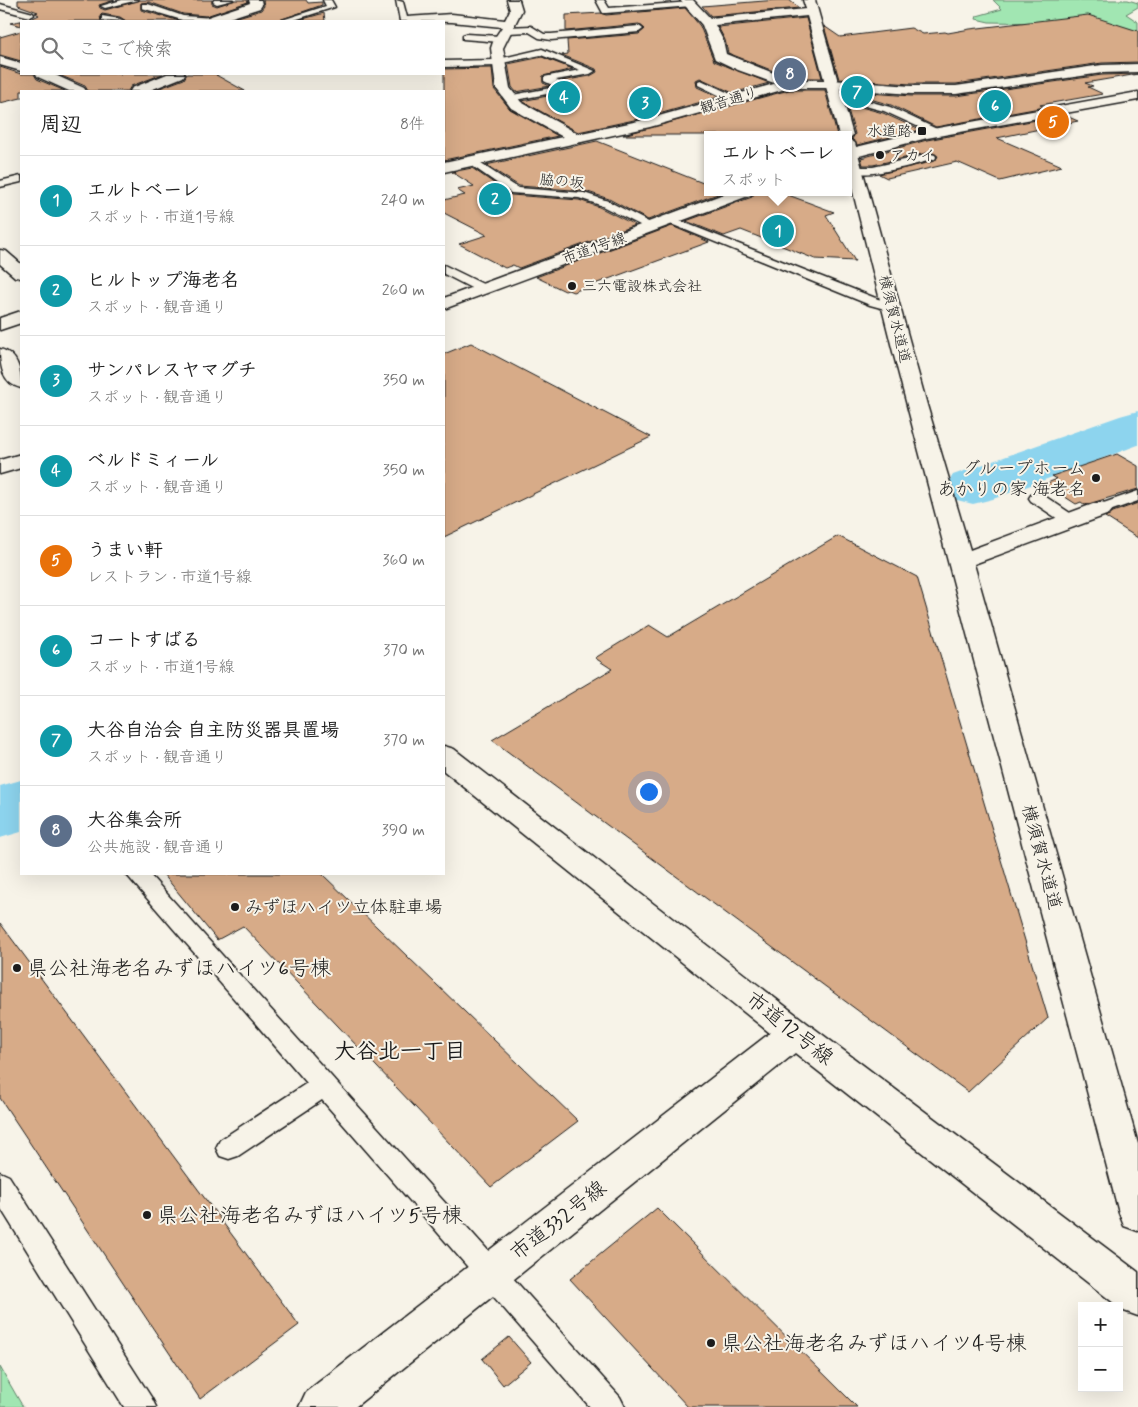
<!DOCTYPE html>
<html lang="ja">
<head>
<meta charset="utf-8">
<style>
	:root { --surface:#fff; --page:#f6f6f6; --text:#222; --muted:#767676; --line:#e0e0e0; --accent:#0f766e }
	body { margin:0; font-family:Mynerve,"Klee One",sans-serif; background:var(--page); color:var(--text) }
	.controls { position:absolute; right:15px; bottom:15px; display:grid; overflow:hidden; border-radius:0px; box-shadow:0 5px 20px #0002 }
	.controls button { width:45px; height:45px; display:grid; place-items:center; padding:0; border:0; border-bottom:1px solid var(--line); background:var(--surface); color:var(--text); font:25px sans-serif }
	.you { position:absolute; left:648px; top:791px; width:18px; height:18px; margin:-12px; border:4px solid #fff; border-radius:50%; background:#1a73e8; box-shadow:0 0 0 8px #1a73e833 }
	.badge { display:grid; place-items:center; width:32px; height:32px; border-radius:50%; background:var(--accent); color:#fff; font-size:16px; font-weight:700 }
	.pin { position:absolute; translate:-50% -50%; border:2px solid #fff; box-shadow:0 1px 5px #0006 }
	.popup { position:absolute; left:704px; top:131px; width:148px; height:65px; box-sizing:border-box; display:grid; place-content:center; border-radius:0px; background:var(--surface); filter:drop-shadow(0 1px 4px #0005); font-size:16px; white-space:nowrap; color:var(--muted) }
	.popup b { font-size:19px; color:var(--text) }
	.popup::after { content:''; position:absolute; left:50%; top:100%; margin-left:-10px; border:10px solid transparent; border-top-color:var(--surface) }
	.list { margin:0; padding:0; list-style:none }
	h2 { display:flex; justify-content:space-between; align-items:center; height:65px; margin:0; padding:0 20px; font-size:21px }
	h2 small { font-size:16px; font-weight:400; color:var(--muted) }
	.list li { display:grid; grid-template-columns:32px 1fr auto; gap:15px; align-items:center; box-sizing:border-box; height:90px; padding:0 20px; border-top:1px solid var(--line) }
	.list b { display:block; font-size:19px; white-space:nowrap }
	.list p { margin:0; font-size:16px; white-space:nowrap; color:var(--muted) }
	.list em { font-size:16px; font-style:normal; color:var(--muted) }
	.icon { flex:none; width:28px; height:28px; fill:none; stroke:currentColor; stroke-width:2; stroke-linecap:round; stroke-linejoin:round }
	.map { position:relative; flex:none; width:1138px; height:1407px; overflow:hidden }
	.search { position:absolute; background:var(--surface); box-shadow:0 5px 20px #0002; left:20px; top:20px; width:425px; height:55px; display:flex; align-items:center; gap:12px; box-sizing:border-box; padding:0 18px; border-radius:0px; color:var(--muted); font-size:19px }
	.panel { position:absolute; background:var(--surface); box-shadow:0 5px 20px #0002; left:20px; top:90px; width:425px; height:785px; border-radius:0px }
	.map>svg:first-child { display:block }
</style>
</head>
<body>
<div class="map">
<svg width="1138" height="1407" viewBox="0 0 1138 1407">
	<rect width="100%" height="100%" fill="#f7f3e8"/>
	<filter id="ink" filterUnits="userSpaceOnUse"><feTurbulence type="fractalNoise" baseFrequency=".02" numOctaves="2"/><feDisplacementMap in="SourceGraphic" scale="10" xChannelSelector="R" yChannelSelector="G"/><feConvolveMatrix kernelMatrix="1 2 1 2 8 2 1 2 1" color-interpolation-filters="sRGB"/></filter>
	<g filter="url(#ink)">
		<g fill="#a1e6b2" stroke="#5e8167">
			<polygon points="993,0 1128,0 1138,3 1138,7 1126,14 1138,22 1138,43 1047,23 989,22 976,19 977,16 1002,9"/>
			<polygon points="0,1367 23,1407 0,1407"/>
		</g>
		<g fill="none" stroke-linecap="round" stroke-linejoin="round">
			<g fill="#8dd4ee" fill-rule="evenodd">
				<polygon points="1138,411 1138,445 993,499 973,504 953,499 945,487 953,475 1120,416"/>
				<polygon points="21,780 21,832 0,838 0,786"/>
			</g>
		</g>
		<g fill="#d7ab88" stroke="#1c1c1c">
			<polygon points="18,0 115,0 99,5 100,8 105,10 140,0 212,0 212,4 217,6 235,0 247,0 248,2 206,16 183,14 149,2 141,3 141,10 180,21 126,21 120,17 102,14 100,16 101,21 21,21 21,26 10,23 31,19 39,15 35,13 38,12 18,5"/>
			<polygon points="263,0 306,0 308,3 322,2 322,5 277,21 225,21 261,10 264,6"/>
			<polygon points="777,0 789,0 799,8 711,16 702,6"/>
			<polygon points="685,8 700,26 714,61 769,83 733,93 700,78 696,80 697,87 719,97 648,117 578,132 522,101 568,92 570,86 562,81 590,76 597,72 596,69 562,55 568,54 567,40 639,34 645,29 639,24 566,31 566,15 601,13 606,15"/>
			<polygon points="324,13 325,21 296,21"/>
			<polygon points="1088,15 1138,31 1138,62 1102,63 956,84 911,84 839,79 824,26 840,37 911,28 923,34 945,32 948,33 970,29"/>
			<polygon points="806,18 822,78 791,78 728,53 725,40 718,27"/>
			<polygon points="21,31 21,61 0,55 0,37"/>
			<polygon points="542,57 573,69 543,76 543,83 550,86 516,92 512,87 508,64"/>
			<polygon points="0,67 21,74 34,74 37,79 65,91 21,91 21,98 0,103"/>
			<polygon points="492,68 494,89 510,109 558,136 444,160 444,69"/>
			<polygon points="57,74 163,74 131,86 128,91 88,91 85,86"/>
			<polygon points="187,74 219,74 216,75 245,91 152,91 184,79"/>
			<polygon points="1138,74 1085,83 1093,86 1088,87 1103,94 1040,105 1045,107 936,127 891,105 842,91 911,96 956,96 1102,75"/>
			<polygon points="789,90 825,90 837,135 623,135"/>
			<polygon points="846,103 883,113 920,130 857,145 852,139 855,134"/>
			<polygon points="1064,115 1078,121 997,138 1062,166 1000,181 957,162 887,178 879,174 935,161 938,156 931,152 873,165 863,165 861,158 927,140"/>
			<polygon points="597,141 708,185 708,192 723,192 648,220 609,199 585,191 519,186 486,165"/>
			<polygon points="472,168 511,195 579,200 599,207 635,225 519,268 513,265 505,268 459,244 487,235 444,213 444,200 465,195 457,190 474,186 452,172"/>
			<polygon points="755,192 780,192 834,212 826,215 855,261 815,259 741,230 724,236 686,221 752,197"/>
			<polygon points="672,226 709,242 573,292 568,290 565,291 536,277"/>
			<polygon points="471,343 651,437 444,537 444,354"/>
			<polygon points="1117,454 1138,466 1138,489 1085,505 1081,502 1076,504 1045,484 1057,479 1052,476"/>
			<polygon points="1138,503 1138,538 1105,517 1113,512"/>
			<polygon points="838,536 917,577 1048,1018 968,1092 492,740 612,669 595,658 649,625 668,637"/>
			<polygon points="163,874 322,874 578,1121 491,1187 243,926 217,940"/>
			<polygon points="0,923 299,1325 200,1399 0,1098"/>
			<polygon points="657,1208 857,1407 688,1407 570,1279"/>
			<polygon points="509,1337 531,1362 503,1385 482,1359"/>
		</g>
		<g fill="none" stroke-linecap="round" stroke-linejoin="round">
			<g stroke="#1c1c1c" stroke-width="3">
				<g id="service">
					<polygon points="122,0 138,0 105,8 101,6"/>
					<polygon points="214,0 233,0 217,4 213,2"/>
					<polygon points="323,0 331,0 335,7 291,21 279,21 326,6"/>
					<polygon points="396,0 403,2 408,21 400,21"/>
					<polygon points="596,0 604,0 609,8 691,2 695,4 691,6 606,13 603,13"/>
					<polygon points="0,4 33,13 34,15 30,17 0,9"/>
					<polygon points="142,4 148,4 183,16 214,18 218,20 182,20 142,8"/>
					<polygon points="102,16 120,19 124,21 105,20 102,20"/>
					<polygon points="531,26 544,34 551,34 639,26 643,29 639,32 551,40 539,38 529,32 507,33 503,30 507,27"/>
					<polygon points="466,34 500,36 504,39 500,42 463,39 463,35"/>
					<polygon points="542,49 595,71 590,74 556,80 568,86 568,90 510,101 505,98 507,96 556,87 544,81 544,77 580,70 541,55 502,63 498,66 444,67 444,61 494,60"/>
					<polygon points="701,80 737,97 739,99 737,101 731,101 698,85 698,81"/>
					<polygon points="835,92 890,107 943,132 942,134 934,134 884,111 832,97 832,93"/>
					<path d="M931,154l4,1 1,2 -1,2c-16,4 -73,22 -84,11l5,-3h17z"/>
					<polygon points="472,158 518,188 584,193 608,201 658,227 656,229 648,229 600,205 579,198 511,193 468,163 467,161 468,159"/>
					<polygon points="21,176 21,182 0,187 0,181"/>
					<polygon points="670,217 878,299 896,304 898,307 892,311 870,305 666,222 664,220"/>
					<polygon points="444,265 487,286 489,289 487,292 479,292 444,274"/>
					<polygon points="1138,491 1138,501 1101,514 1095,512 1093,509 1095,506"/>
					<polygon points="1037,493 1043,495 1076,517 1078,520 1076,523 1064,523 1031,501 1029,498 1031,495"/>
					<polygon points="126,874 149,874 620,1397 625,1407 590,1407 322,1100 238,1156 229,1159 220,1156 216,1148 220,1140 307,1083"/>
					<polygon points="0,1172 9,1176 151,1397 156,1407 124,1407 0,1207"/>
				</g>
			</g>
			<g stroke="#1c1c1c" stroke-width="3">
				<g id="minor">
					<polygon points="249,0 261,0 262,5 260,8 220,21 203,21 205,18 250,3"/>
					<polygon points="507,0 519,0 522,10 503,48 510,88 521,102 582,136 584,139 582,142 572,142 511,108 496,88 491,48 494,39 502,27 452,22 401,21 407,17 452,14 505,20 510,10"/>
					<polygon points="680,0 693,0 710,18 806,9 803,0 815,0 853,135 849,139 855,143 927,405 970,550 1093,504 1101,502 1109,504 1113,509 1109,514 974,564 1138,1144 1138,1231 1124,1226 1119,1213 893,352 848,172 848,135 839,135 807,16 715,25 723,40 726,54 793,81 795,84 793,87 788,88 738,70 715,59 702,25"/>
					<polygon points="167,74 185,74 183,77 148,91 130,91 132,88"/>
					<polygon points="0,250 6,251 21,264 21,278 15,277 0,264"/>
				</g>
			</g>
			<g stroke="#1c1c1c" stroke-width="3">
				<g id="tertiary">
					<polygon points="0,57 21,63 21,71 0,65"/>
					<polygon points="36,74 53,74 84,88 86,91 69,91 38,77"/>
					<polygon points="1138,92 1138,100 927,138 848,159 848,149 927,130"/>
					<polygon points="729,192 753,192 751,195 444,309 444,298"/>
					<path d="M0,349c19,5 21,23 21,39 -19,-4 -21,-23 -21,-39z"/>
					<polygon points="21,454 21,468 0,474 0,460"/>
					<polygon points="444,746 454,749 807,1023 1138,1272 1138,1316 1124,1311 795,1053 355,1407 299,1407 306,1392 770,1033 444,771"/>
				</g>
			</g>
			<g stroke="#1c1c1c" stroke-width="3">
				<g id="secondary">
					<polygon points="1138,64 1138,72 1102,73 956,94 911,94 832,88 789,88 650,127 444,172 444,162 648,119 788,80 832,80 911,86 956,86 1102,65"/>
					<polygon points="21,311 21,323 0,330 0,318"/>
				</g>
			</g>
			<use href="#service" fill="#f7f3e8" fill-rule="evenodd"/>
			<use href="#minor" fill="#f7f3e8" fill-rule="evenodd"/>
			<use href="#tertiary" fill="#f7f3e8" fill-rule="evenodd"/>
			<use href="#secondary" fill="#f7f3e8" fill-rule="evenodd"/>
		</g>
	</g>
	<g fill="#1c1c1c" stroke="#f7f3e8" stroke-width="2">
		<rect x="917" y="126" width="10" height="10" rx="2.5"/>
		<circle cx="880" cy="155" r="5"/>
		<circle cx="572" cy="286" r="5"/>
		<circle cx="1096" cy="478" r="5"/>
		<circle cx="235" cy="907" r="5"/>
		<circle cx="17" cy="968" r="5"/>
		<circle cx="147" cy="1215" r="5"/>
		<circle cx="711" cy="1343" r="5"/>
	</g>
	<g text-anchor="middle" stroke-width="4" stroke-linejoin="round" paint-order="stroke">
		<g font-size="15" fill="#1c1c1c" stroke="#f7f3e8">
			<text transform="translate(729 100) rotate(-17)" y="5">観音通り</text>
			<text transform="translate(562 181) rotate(5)" y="5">脇の坂</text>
			<text transform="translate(594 248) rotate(-20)" y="5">市道1号線</text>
			<text transform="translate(895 319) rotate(76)" y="5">横須賀水道道</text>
		</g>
		<g font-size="15" fill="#1c1c1c" stroke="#f7f3e8" text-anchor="start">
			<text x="912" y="136" text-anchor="end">水道路</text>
			<text x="890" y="160">アカイ</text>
			<text x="582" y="291">三六電設株式会社</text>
		</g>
		<g font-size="18" fill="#1c1c1c" stroke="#f7f3e8" text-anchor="end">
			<text x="1086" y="474">グループホーム<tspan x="1086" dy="21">あかりの家 海老名</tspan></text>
			<text x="245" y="913" text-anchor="start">みずほハイツ立体駐車場</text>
		</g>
		<g font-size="18" fill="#1c1c1c" stroke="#f7f3e8">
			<text transform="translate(1042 857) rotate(75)" y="6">横須賀水道道</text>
		</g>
		<g font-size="21" fill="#1c1c1c" stroke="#f7f3e8" text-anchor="start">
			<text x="27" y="975">県公社海老名みずほハイツ6号棟</text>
			<text x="157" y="1222">県公社海老名みずほハイツ5号棟</text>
			<text x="721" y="1350">県公社海老名みずほハイツ4号棟</text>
		</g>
		<g font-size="21" fill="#1c1c1c" stroke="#f7f3e8">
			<text transform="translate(790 1028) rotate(38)" y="7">市道12号線</text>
			<text transform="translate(558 1220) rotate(-38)" y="7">市道332号線</text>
		</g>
		<g font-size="22" font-weight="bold" fill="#1c1c1c" stroke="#f7f3e8">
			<text x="400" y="1058">大谷北一丁目</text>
		</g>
	</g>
</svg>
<div class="controls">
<button>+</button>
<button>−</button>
</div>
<div class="you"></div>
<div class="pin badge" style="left:778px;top:231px;background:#0f9aa8">1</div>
<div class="popup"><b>エルトベーレ</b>スポット</div>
<div class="pin badge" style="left:495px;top:199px;background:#0f9aa8">2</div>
<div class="pin badge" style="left:645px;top:103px;background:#0f9aa8">3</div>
<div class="pin badge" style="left:564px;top:97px;background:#0f9aa8">4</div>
<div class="pin badge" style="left:1053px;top:122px;background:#e8710a">5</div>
<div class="pin badge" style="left:995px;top:106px;background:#0f9aa8">6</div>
<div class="pin badge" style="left:857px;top:92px;background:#0f9aa8">7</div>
<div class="pin badge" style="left:790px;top:74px;background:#5c6f8a">8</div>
<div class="search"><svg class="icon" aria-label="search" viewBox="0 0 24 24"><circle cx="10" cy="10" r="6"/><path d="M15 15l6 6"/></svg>ここで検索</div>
<section class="panel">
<h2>周辺<small>8件</small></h2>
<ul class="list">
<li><span class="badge" style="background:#0f9aa8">1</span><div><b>エルトベーレ</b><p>スポット · 市道1号線</p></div><em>240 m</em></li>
<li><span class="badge" style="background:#0f9aa8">2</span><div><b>ヒルトップ海老名</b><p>スポット · 観音通り</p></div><em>260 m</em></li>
<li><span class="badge" style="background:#0f9aa8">3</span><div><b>サンパレスヤマグチ</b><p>スポット · 観音通り</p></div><em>350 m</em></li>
<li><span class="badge" style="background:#0f9aa8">4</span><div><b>ベルドミィール</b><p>スポット · 観音通り</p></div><em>350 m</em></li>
<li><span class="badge" style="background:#e8710a">5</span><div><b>うまい軒</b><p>レストラン · 市道1号線</p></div><em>360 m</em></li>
<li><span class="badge" style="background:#0f9aa8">6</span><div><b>コートすばる</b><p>スポット · 市道1号線</p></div><em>370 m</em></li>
<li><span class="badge" style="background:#0f9aa8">7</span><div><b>大谷自治会 自主防災器具置場</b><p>スポット · 観音通り</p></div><em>370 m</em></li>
<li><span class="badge" style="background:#5c6f8a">8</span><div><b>大谷集会所</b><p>公共施設 · 観音通り</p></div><em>390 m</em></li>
</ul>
</section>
</div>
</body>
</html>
